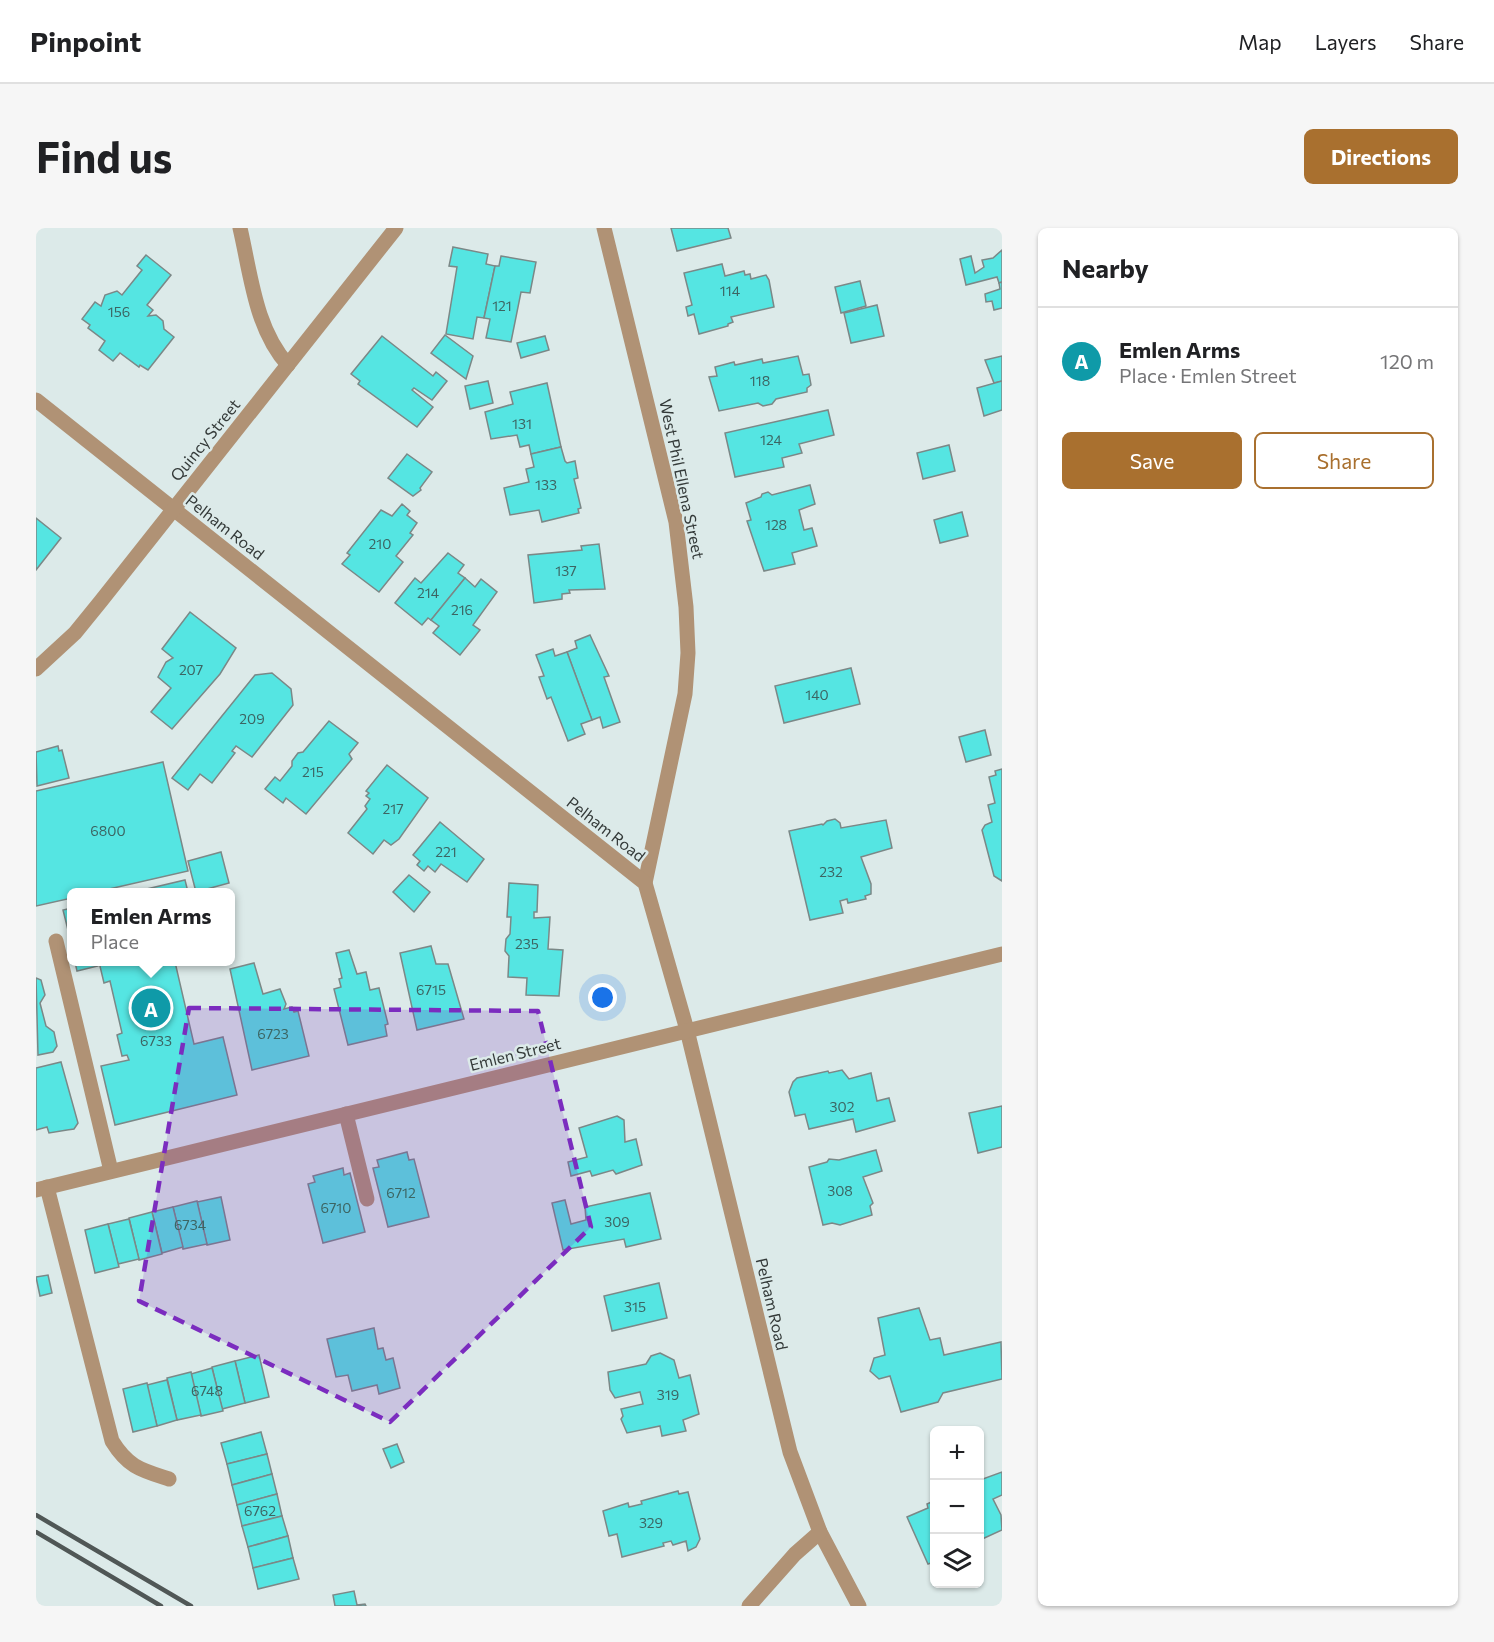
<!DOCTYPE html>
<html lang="en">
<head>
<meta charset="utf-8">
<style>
	:root { --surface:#fff; --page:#f6f6f6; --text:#202124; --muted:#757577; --line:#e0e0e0; --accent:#a9702f }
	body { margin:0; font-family:Commissioner,sans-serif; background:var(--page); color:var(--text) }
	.controls { position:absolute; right:18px; bottom:18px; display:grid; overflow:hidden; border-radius:9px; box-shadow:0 2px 4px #0004 }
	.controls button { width:54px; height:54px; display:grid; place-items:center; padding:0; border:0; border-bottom:2px solid var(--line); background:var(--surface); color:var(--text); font:30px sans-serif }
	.you { position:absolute; left:567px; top:770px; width:21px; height:21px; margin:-15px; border:4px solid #fff; border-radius:50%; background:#1a73e8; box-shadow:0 0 0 9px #1a73e833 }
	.badge { display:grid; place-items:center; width:39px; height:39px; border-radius:50%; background:var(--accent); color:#fff; font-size:20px; font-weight:700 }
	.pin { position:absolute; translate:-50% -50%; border:3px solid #fff; box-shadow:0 2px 6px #0006 }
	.popup { position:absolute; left:31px; top:660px; width:168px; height:78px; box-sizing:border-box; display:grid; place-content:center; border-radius:9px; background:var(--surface); filter:drop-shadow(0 2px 4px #0005); font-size:20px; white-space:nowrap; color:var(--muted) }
	.popup b { font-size:22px; color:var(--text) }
	.popup::after { content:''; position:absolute; left:50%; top:100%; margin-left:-12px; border:12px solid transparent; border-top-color:var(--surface) }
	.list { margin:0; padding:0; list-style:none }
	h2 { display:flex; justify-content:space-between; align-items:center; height:78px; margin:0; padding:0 24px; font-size:26px }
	h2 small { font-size:20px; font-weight:400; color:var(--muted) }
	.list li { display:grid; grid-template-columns:39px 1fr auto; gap:18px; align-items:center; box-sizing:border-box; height:108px; padding:0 24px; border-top:2px solid var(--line) }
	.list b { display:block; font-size:22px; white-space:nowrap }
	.list p { margin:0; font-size:20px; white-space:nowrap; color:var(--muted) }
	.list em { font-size:20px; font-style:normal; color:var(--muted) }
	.actions { display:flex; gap:12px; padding:18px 24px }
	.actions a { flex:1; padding:14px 0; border:2px solid var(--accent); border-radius:9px; text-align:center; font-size:21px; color:var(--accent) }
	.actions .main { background:var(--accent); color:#fff }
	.icon { flex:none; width:33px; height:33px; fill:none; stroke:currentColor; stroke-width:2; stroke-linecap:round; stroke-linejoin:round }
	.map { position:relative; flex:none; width:966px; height:1378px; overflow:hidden; border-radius:9px }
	header { display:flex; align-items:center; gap:36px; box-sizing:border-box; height:84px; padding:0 30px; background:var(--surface); border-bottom:2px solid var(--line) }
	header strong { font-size:28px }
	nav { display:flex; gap:33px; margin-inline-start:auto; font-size:21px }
	.intro { display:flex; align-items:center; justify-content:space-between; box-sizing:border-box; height:144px; padding:0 36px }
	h1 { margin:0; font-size:42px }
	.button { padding:15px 27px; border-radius:9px; background:var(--accent); color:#fff; font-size:21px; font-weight:700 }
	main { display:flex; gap:36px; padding:0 36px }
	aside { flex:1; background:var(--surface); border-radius:9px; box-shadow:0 2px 4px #0004 }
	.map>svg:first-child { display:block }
</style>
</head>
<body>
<header>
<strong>Pinpoint</strong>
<nav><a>Map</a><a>Layers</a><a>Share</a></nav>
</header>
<div class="intro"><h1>Find us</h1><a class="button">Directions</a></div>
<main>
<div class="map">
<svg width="966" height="1378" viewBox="0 0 966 1378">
	<rect width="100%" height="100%" fill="#dceae9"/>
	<g fill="#55e5e2" stroke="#7b8887" stroke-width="1.5">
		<polygon points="635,0 692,0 695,10 641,23"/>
		<polygon points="417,19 452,26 450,36 459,38 448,90 441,89 437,111 410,106 421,39 413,38"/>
		<polygon points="966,22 966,54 963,55 961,49 930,57 924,31 935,28 939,45 948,39 946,32 957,30"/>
		<polygon points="110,27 135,47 111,77 117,82 112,88 120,87 127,93 128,101 138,109 112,142 104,137 103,139 84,125 77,133 63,122 69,113 52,100 54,97 46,91 59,74 65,78 69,67 81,63 86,67 106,42 101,38"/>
		<polygon points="465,28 500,34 494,65 485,64 475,114 450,110 454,91 448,90 459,38 463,38"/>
		<polygon points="686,36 689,48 708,43 709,47 714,46 715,51 730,47 733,52 738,79 695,89 697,94 692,96 692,98 663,106 658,86 652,88 650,79 656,77 648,45"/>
		<polygon points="824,53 830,78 805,85 799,59"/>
		<polygon points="966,54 966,80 958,82 956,73 950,74 949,66 964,61 963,55"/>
		<polygon points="841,77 848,108 815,115 808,85"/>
		<polygon points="409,107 437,128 430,151 395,125"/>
		<polygon points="346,108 397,148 400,144 411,153 396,172 378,160 376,162 397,179 381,199 322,156 324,153 315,146"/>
		<polygon points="509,108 513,122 485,130 481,115"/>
		<polygon points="762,128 767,147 773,146 775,157 771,160 771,164 740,171 736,176 727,178 722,175 683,183 673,149 681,148 679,139 698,134 699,137 726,131 727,135"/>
		<polygon points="966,128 966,153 958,155 949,132"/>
		<polygon points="452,153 457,175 434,181 429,158"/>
		<polygon points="966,153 966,182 948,188 941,160"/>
		<polygon points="511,155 525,219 495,226 493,217 484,219 481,207 455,211 449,184 477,176 474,164"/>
		<polygon points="792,182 798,207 763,216 766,225 746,230 748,239 699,249 689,205"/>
		<polygon points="913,217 919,243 887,251 881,225"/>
		<polygon points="525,219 529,233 531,235 539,233 542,250 538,251 545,280 542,281 543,285 506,294 503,282 474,287 468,260 493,254 490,241 498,239 495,226"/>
		<polygon points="371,226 396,244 384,260 385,262 377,268 352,250"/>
		<polygon points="774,257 779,276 763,282 768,302 776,300 781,318 756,325 759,336 728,343 711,293 715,292 710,275 725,269 726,266 732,264 736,267"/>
		<polygon points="366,276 374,283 371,287 381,295 374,305 377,307 360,328 367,334 343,364 306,336 314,327 311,325 345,282 356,288"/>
		<polygon points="926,284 932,308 904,315 898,292"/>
		<polygon points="0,290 25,310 0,342"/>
		<polygon points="563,316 569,361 533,362 534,365 526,366 526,371 498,375 492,327 546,322 545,318"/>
		<polygon points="412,325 428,337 422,345 429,350 395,392 392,390 386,397 359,375 379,350 385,355"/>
		<polygon points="429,350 439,359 445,351 461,364 437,397 444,402 424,427 397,405 403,398 395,392"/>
		<polygon points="154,384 200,420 184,446 136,501 115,484 135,460 122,449 130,434 137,430 126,421"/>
		<polygon points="554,407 573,448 568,449 584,494 567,500 564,489 556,492 531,424 541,420 539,413"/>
		<polygon points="517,421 519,428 531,424 556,492 545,496 549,506 532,513 515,469 511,471 503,449 508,448 500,427"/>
		<polygon points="815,440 824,476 748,495 739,458"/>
		<polygon points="236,445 255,461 257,477 216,529 200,518 196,523 199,525 176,555 164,546 152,562 136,550 219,447"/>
		<polygon points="293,493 322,515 313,526 316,531 270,586 250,570 247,575 229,561 239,549 244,553 256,538 256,533 262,525 267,524"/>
		<polygon points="949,502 955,527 930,534 923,509"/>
		<polygon points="22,518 23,523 26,522 33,550 1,558 0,524"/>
		<polygon points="127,534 152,643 60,664 36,664 36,670 0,678 0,563"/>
		<polygon points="351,537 392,570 363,611 355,617 348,612 337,626 312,605 331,581 329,578 334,571 330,568 333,565 330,563"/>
		<polygon points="966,541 966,653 958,648 946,602 949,597 956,594 952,577 959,575 953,549 960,547 959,543"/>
		<polygon points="799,591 804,595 805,600 850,592 856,620 825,629 835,656 835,666 829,668 830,671 812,675 811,671 804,673 807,685 774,692 753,603 786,596 787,597 791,593"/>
		<polygon points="404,594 448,631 431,654 405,636 399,644 392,638 388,643 381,637 384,633 377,627"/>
		<polygon points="185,624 193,655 160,664 152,633"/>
		<polygon points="373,647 394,664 378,684 357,664"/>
		<polygon points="149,652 152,664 98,664"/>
		<polygon points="473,655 502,657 501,684 498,684 498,690 514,689 512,721 527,722 523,768 490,767 491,750 472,749 473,728 469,723 470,711 474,706 475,689 471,689"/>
		<polygon points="36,680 36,718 27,682"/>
		<polygon points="395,718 400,736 412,736 428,791 381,802 364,725"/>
		<polygon points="313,722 321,746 330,744 334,762 343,760 352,796 349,797 351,808 312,817 298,761 305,759 303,751 306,750 300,725"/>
		<polygon points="39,734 139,734 158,816 187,809 201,867 79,897 65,838 93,832 91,827 86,828 81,807 86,805 74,753 68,755 63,734 62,738 41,743"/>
		<polygon points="218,735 227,766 244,761 250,776 248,781 256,779 258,784 262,783 273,828 216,842 194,741"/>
		<polygon points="0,750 5,752 9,767 4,775 10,798 18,804 21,818 17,824 2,827"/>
		<polygon points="25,834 42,895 38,901 31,902 13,905 11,899 0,902 0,840"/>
		<polygon points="806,842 813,851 835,845 841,873 853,870 859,893 820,904 817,891 773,901 769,886 759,888 753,864 757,854 761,850 792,843 793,845"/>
		<polygon points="966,878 966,919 942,925 933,885"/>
		<polygon points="581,888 588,892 589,914 600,911 606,937 580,946 577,942 556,948 554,943 535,948 532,934 551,929 543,900"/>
		<polygon points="840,922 846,943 827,949 837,975 834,978 836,987 804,997 796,995 787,997 773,939 791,934 793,931 803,932"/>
		<polygon points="371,924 373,932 378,931 393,989 352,999 337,940 343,939 341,932"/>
		<polygon points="307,940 308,947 314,945 329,1004 287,1015 272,956 279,954 277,948"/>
		<polygon points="614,965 625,1011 590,1019 588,1011 527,1022 516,975 529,972 535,996 550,992 549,979"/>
		<polygon points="185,969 194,1012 171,1017 161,974"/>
		<polygon points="161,973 171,1016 147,1021 137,979"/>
		<polygon points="137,979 147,1019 126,1025 116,984"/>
		<polygon points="116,984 126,1026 103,1032 93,990"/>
		<polygon points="93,991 103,1031 82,1036 72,996"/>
		<polygon points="72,996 83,1039 59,1045 49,1002"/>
		<polygon points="12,1047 16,1065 4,1068 0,1049"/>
		<polygon points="623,1055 631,1090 576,1103 568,1068"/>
		<polygon points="883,1080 894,1112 904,1110 908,1127 965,1114 966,1151 907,1165 902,1174 865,1184 854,1148 843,1151 834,1143 838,1130 849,1127 842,1090"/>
		<polygon points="338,1100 342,1121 347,1120 350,1132 357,1130 364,1160 343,1166 341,1157 316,1163 312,1147 300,1149 291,1111"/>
		<polygon points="624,1125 638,1132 643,1150 654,1147 663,1186 647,1192 650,1203 626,1208 624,1198 591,1205 585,1191 587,1188 585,1181 607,1176 604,1164 579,1170 574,1162 572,1144 610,1136 615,1128"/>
		<polygon points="223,1127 233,1169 209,1175 199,1133"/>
		<polygon points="199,1133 209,1175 186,1181 176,1139"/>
		<polygon points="176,1140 187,1183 165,1188 155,1146"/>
		<polygon points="155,1144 165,1187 141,1192 131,1150"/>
		<polygon points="131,1152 141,1192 121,1198 111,1157"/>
		<polygon points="111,1155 121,1198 97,1204 87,1161"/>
		<polygon points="225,1204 231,1226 191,1236 185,1215"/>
		<polygon points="361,1216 368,1234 355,1240 347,1221"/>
		<polygon points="231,1226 236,1246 196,1257 191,1236"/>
		<polygon points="966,1244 966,1267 957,1271 965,1287 966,1302 944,1312 944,1252"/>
		<polygon points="236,1246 241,1266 201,1277 196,1257"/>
		<polygon points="642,1263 643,1266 652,1264 664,1311 660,1319 652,1323 650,1313 637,1317 635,1313 627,1315 628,1318 586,1329 581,1306 573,1308 567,1283 592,1275 593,1279 606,1276 605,1273"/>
		<polygon points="241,1266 246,1288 206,1298 201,1277"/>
		<polygon points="898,1273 898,1334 892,1336 871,1289 892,1280 891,1276"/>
		<polygon points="246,1288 252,1308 212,1319 206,1298"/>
		<polygon points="252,1308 257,1330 217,1340 212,1319"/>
		<polygon points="257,1330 263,1351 222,1361 217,1340"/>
		<polygon points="318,1363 321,1377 329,1376 330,1378 299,1378 297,1367"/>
	</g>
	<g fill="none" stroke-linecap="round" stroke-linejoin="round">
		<g stroke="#b09275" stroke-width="15">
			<path d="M204,0c11,47 15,100 48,137"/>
			<polyline points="568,0 640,294 650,379 652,425 649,466 609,655"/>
			<polyline points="0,172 609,655 651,802 754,1224 784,1304 823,1378"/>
			<polyline points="0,441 39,405 65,373 360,0"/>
			<polyline points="20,713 75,943"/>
			<polyline points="310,886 331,971"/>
			<path d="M11,959l65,254c16,26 29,29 57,38"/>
			<polyline points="0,962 966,726"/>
			<polyline points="713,1378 759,1326 784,1304"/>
		</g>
		<g stroke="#505756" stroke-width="4.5">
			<polyline points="0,1287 155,1378"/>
			<polyline points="0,1304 125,1378"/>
		</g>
	</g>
	<path fill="#7b2cbf" fill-opacity="0.2" stroke="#7b2cbf" stroke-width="4.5" stroke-dasharray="12 8" stroke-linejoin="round" d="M153,780l349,3 53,216 -201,195 -251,-121z"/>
	<g text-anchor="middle" stroke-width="5" stroke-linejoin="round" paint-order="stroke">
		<g font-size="14" fill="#3c6563">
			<text x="694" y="68">114</text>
			<text x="466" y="83">121</text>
			<text x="83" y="89">156</text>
			<text x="724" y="158">118</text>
			<text x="486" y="201">131</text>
			<text x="735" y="217">124</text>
			<text x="510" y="262">133</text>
			<text x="740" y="302">128</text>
			<text x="344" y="321">210</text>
			<text x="530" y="348">137</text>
			<text x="392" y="370">214</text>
			<text x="426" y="387">216</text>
			<text x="155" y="447">207</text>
			<text x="781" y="472">140</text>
			<text x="216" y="496">209</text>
			<text x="277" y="549">215</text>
			<text x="357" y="586">217</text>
			<text x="72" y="608">6800</text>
			<text x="410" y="629">221</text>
			<text x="795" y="649">232</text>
			<text x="491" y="721">235</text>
			<text x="395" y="767">6715</text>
			<text x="237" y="811">6723</text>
			<text x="120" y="818">6733</text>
			<text x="806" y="884">302</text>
			<text x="804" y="968">308</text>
			<text x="365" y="970">6712</text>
			<text x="300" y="985">6710</text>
			<text x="581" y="999">309</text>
			<text x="154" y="1002">6734</text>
			<text x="599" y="1084">315</text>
			<text x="171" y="1168">6748</text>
			<text x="632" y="1172">319</text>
			<text x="224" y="1288">6762</text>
			<text x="615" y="1300">329</text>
		</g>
		<g font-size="16" fill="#343a39" stroke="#dceae9">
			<text transform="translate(169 212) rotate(-51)" y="6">Quincy Street</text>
			<text transform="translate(646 251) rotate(78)" y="6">West Phil Ellena Street</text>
			<text transform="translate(189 299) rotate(38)" y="6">Pelham Road</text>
			<text transform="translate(570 601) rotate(38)" y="6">Pelham Road</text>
			<text transform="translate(479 826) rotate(-14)" y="6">Emlen Street</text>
			<text transform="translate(736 1076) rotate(77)" y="6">Pelham Road</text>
		</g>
	</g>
</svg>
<div class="controls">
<button>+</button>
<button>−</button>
<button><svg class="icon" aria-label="layers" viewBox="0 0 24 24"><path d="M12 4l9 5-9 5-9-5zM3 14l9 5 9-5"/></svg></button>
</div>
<div class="you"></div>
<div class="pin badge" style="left:115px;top:780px;background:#0f9aa8">A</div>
<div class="popup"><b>Emlen Arms</b>Place</div>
</div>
<aside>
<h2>Nearby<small></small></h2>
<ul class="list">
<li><span class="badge" style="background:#0f9aa8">A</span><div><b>Emlen Arms</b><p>Place · Emlen Street</p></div><em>120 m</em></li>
</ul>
<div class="actions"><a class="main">Save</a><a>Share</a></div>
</aside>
</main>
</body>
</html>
